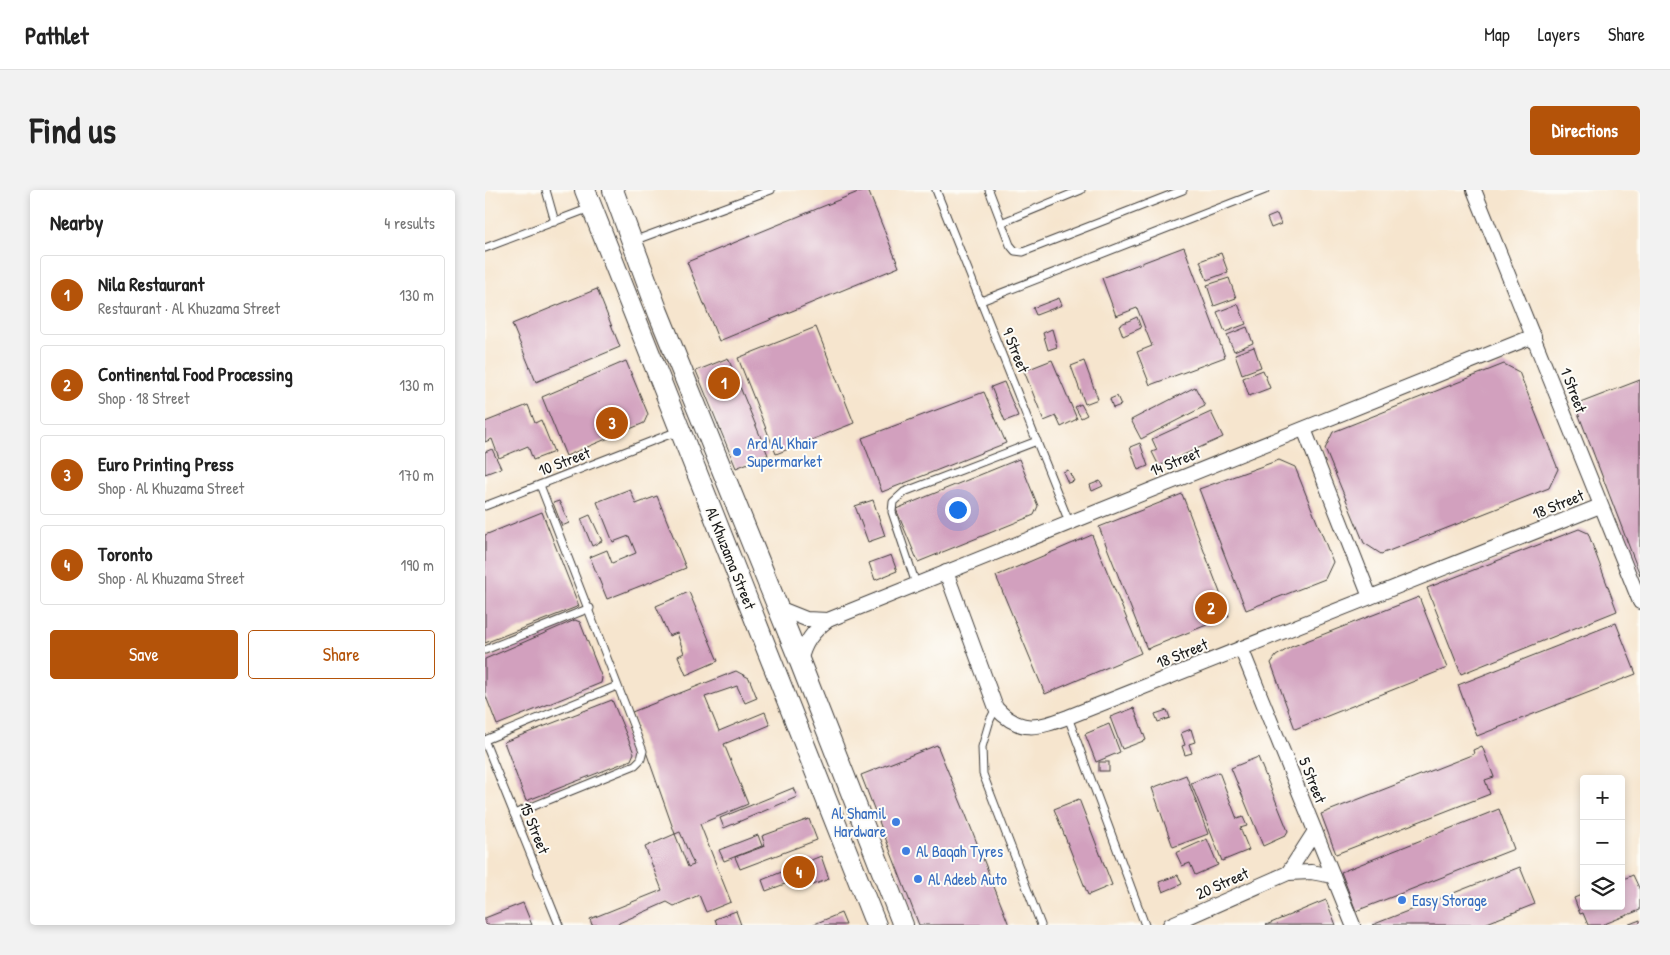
<!DOCTYPE html>
<html lang="en">
<head>
<meta charset="utf-8">
<style>
	:root { --surface:#fff; --page:#f2f2f2; --text:#222; --muted:#767676; --line:#e0e0e0; --accent:#b45309 }
	body { margin:0; font-family:"Patrick Hand",sans-serif; background:var(--page); color:var(--text) }
	.controls { position:absolute; right:15px; bottom:15px; display:grid; overflow:hidden; border-radius:5px; box-shadow:0 2px 8px #0003 }
	.controls button { width:45px; height:45px; display:grid; place-items:center; padding:0; border:0; border-bottom:1px solid var(--line); background:var(--surface); color:var(--text); font:25px sans-serif }
	.you { position:absolute; left:472px; top:319px; width:18px; height:18px; margin:-12px; border:4px solid #fff; border-radius:50%; background:#1a73e8; box-shadow:0 0 0 8px #1a73e833 }
	.badge { display:grid; place-items:center; width:32px; height:32px; border-radius:50%; background:var(--accent); color:#fff; font-size:16px; font-weight:700 }
	.pin { position:absolute; translate:-50% -50%; border:2px solid #fff; box-shadow:0 1px 5px #0006 }
	.list { margin:0; padding:0; list-style:none }
	h2 { display:flex; justify-content:space-between; align-items:center; height:65px; margin:0; padding:0 20px; font-size:21px }
	h2 small { font-size:16px; font-weight:400; color:var(--muted) }
	.list li { display:grid; grid-template-columns:32px 1fr auto; gap:15px; align-items:center; box-sizing:border-box; height:80px; margin:0 10px 10px; padding:0 10px; border:1px solid var(--line); border-radius:5px }
	.list b { display:block; font-size:19px; white-space:nowrap }
	.list p { margin:0; font-size:16px; white-space:nowrap; color:var(--muted) }
	.list em { font-size:16px; font-style:normal; color:var(--muted) }
	.actions { display:flex; gap:10px; padding:15px 20px }
	.actions a { flex:1; padding:11px 0; border:1px solid var(--accent); border-radius:5px; text-align:center; font-size:18px; color:var(--accent) }
	.actions .main { background:var(--accent); color:#fff }
	.icon { flex:none; width:28px; height:28px; fill:none; stroke:currentColor; stroke-width:2; stroke-linecap:round; stroke-linejoin:round }
	.map { position:relative; flex:none; width:1155px; height:735px; overflow:hidden; border-radius:5px }
	header { display:flex; align-items:center; gap:30px; box-sizing:border-box; height:70px; padding:0 25px; background:var(--surface); border-bottom:1px solid var(--line) }
	header strong { font-size:24px }
	nav { display:flex; gap:28px; margin-inline-start:auto; font-size:18px }
	.intro { display:flex; align-items:center; justify-content:space-between; box-sizing:border-box; height:120px; padding:0 30px }
	h1 { margin:0; font-size:35px }
	.button { padding:12px 22px; border-radius:5px; background:var(--accent); color:#fff; font-size:18px; font-weight:700 }
	main { display:flex; gap:30px; padding:0 30px }
	aside { flex:1; background:var(--surface); border-radius:5px; box-shadow:0 2px 8px #0003 }
	.map>svg:first-child { display:block }
</style>
</head>
<body>
<header>
<strong>Pathlet</strong>
<nav><a>Map</a><a>Layers</a><a>Share</a></nav>
</header>
<div class="intro"><h1>Find us</h1><a class="button">Directions</a></div>
<main>
<aside>
<h2>Nearby<small>4 results</small></h2>
<ul class="list">
<li><span class="badge">1</span><div><b>Nila Restaurant</b><p>Restaurant · Al Khuzama Street</p></div><em>130 m</em></li>
<li><span class="badge">2</span><div><b>Continental Food Processing</b><p>Shop · 18 Street</p></div><em>130 m</em></li>
<li><span class="badge">3</span><div><b>Euro Printing Press</b><p>Shop · Al Khuzama Street</p></div><em>170 m</em></li>
<li><span class="badge">4</span><div><b>Toronto</b><p>Shop · Al Khuzama Street</p></div><em>190 m</em></li>
</ul>
<div class="actions"><a class="main">Save</a><a>Share</a></div>
</aside>
<div class="map">
<svg width="1155" height="735" viewBox="0 0 1155 735">
	<rect width="100%" height="100%" fill="#fdfcf7"/>
	<filter id="ink" filterUnits="userSpaceOnUse"><feTurbulence type="fractalNoise" baseFrequency=".02" numOctaves="2"/><feDisplacementMap in="SourceGraphic" scale="10" xChannelSelector="R" yChannelSelector="G"/><feConvolveMatrix kernelMatrix="1 2 1 2 8 2 1 2 1" color-interpolation-filters="sRGB"/></filter>
	<filter id="wash" filterUnits="userSpaceOnUse"><feTurbulence type="fractalNoise" baseFrequency=".0096" numOctaves="4" result="noise"/><feDisplacementMap in="SourceGraphic" scale="20" xChannelSelector="R" yChannelSelector="G"/><feGaussianBlur stdDeviation="1.12" result="paint"/><feColorMatrix in="noise" values="0 0 0 0 0 0 0 0 0 0 0 0 0 0 0 0 0 1.4 0 .05"/><feComposite in="paint" operator="in"/></filter>
	<g filter="url(#wash)">
		<rect width="100%" height="100%" fill="#f6e5ce"/>
		<g id="blocks">
			<g fill="#d2a0be">
				<polygon points="378,0 383,0 414,77 234,151 202,72"/>
				<polygon points="792,24 796,34 786,38 782,28"/>
				<polygon points="699,57 740,167 665,195 652,162 667,156 652,118 631,126 617,88"/>
				<polygon points="736,63 743,82 722,90 715,71"/>
				<polygon points="744,88 751,108 729,116 722,95"/>
				<polygon points="112,99 135,157 51,192 27,134"/>
				<polygon points="574,108 577,115 551,125 548,118"/>
				<polygon points="753,114 761,134 740,142 732,122"/>
				<polygon points="652,127 656,138 638,146 634,135"/>
				<polygon points="331,137 369,233 291,264 253,168"/>
				<polygon points="762,137 768,153 749,161 742,145"/>
				<polygon points="567,139 572,157 563,160 558,143"/>
				<polygon points="769,157 776,177 757,184 750,164"/>
				<polygon points="243,168 283,265 251,278 211,181"/>
				<polygon points="567,170 592,229 576,237 571,226 559,231 539,181"/>
				<polygon points="141,171 163,224 159,233 81,266 57,207"/>
				<polygon points="599,171 613,209 600,214 586,176"/>
				<polygon points="1019,174 1034,182 1073,279 1064,298 896,364 879,353 840,259 848,242"/>
				<polygon points="778,180 785,198 764,206 758,188"/>
				<polygon points="1155,190 1155,385 1090,215"/>
				<polygon points="519,192 533,226 520,231 506,197"/>
				<polygon points="710,197 720,216 656,249 646,230"/>
				<polygon points="499,202 521,253 397,302 377,248"/>
				<polygon points="632,206 636,215 628,218 625,209"/>
				<polygon points="596,214 602,225 596,228 590,217"/>
				<polygon points="43,215 50,233 56,230 69,262 48,270 43,256 14,268 7,249 0,252 0,232"/>
				<polygon points="726,222 738,247 674,276 667,262 672,260 667,249"/>
				<polygon points="655,253 663,276 653,280 645,257"/>
				<polygon points="7,259 16,278 0,284 0,262"/>
				<polygon points="534,269 553,316 549,325 433,372 411,319"/>
				<polygon points="794,270 810,277 848,372 840,389 761,420 714,299"/>
				<polygon points="583,280 589,291 583,293 578,282"/>
				<polygon points="615,291 618,296 607,301 605,295"/>
				<polygon points="145,299 151,314 172,306 201,378 122,409 105,367 122,360 127,373 151,363 144,346 128,352 112,312"/>
				<polygon points="697,304 744,426 662,459 614,337"/>
				<polygon points="388,310 400,346 383,352 370,316"/>
				<polygon points="74,311 84,333 77,336 68,313"/>
				<polygon points="57,322 94,416 0,453 0,345"/>
				<polygon points="105,325 117,351 107,356 96,329"/>
				<polygon points="1094,339 1103,343 1132,421 976,484 942,398"/>
				<polygon points="607,345 656,463 560,504 511,386"/>
				<polygon points="406,365 412,381 390,390 384,373"/>
				<polygon points="204,402 233,471 201,485 193,466 199,463 192,443 184,446 171,416"/>
				<polygon points="934,407 962,478 810,539 786,473 791,466 806,457"/>
				<polygon points="90,430 95,432 117,488 116,493 12,535 0,504 0,469"/>
				<polygon points="1131,433 1151,484 992,546 973,495"/>
				<polygon points="251,481 264,488 272,508 260,513 252,496 220,507 234,541 280,522 285,535 239,554 263,614 215,634 246,712 221,722 214,705 189,716 182,712 134,733 133,735 107,735 105,729 177,700 160,657 190,644 203,677 209,675 195,642 190,644 147,522"/>
				<polygon points="127,510 149,563 146,570 41,611 19,552"/>
				<polygon points="649,518 661,550 637,559 625,527"/>
				<polygon points="682,520 685,528 673,532 670,524"/>
				<polygon points="624,534 635,562 611,572 600,544"/>
				<polygon points="706,539 710,552 704,554 707,563 700,565 697,556 700,555 696,543"/>
				<polygon points="452,555 481,625 524,735 434,735 376,585"/>
				<polygon points="997,556 1009,587 1000,590 1005,604 851,664 836,624 989,564 988,560"/>
				<polygon points="773,567 803,641 800,646 778,656 746,578"/>
				<rect x="614" y="572" width="10" height="9"/>
				<polygon points="734,582 752,629 758,627 762,636 755,638 764,660 737,671 706,593"/>
				<polygon points="701,585 723,644 688,657 667,598"/>
				<polygon points="308,598 312,607 239,638 235,628"/>
				<polygon points="594,609 627,695 603,705 569,619"/>
				<polygon points="1014,619 1029,659 871,721 856,682"/>
				<polygon points="324,629 332,650 255,679 250,667 280,656 277,646"/>
				<polygon points="273,645 277,656 239,671 234,660"/>
				<polygon points="722,649 733,675 710,685 705,673 697,676 691,663"/>
				<polygon points="336,666 344,689 328,695 324,685 281,701 277,690"/>
				<polygon points="1035,677 1050,714 997,735 887,735"/>
				<polygon points="693,685 697,694 678,702 674,692"/>
				<polygon points="1148,685 1155,700 1155,720 1117,735 1103,735 1098,723 1095,724 1089,708 1099,704 1099,716 1136,716 1136,690"/>
				<polygon points="841,710 851,735 781,735"/>
				<polygon points="38,713 47,735 0,735 0,728"/>
				<polygon points="251,721 256,735 232,735 230,729"/>
				<polygon points="356,723 361,735 327,735"/>
				<polygon points="1155,730 1155,735 1142,735"/>
			</g>
		</g>
	</g>
	<g filter="url(#ink)">
		<use href="#blocks" fill-opacity="0" stroke="#3d3a37" stroke-width="1"/>
		<g fill="none" stroke-linecap="round" stroke-linejoin="round">
			<g stroke="#3d3a37" stroke-width="9">
				<g id="lane">
					<polyline points="61,0 70,32"/>
					<polyline points="451,0 584,332"/>
					<polyline points="504,0 525,55 530,61 538,62 698,0"/>
					<polyline points="516,33 596,0"/>
					<polyline points="148,51 286,0"/>
					<polyline points="0,58 105,18"/>
					<polyline points="496,111 780,0"/>
					<polyline points="0,316 193,241"/>
					<polyline points="431,394 407,322 408,312 419,302 552,251"/>
					<polyline points="0,460 105,418"/>
					<polyline points="511,518 505,530 497,557 498,584 556,735"/>
					<polyline points="583,527 660,735"/>
					<polyline points="0,550 132,496"/>
					<polyline points="0,552 74,735"/>
					<polyline points="29,624 150,575 156,569 158,561 55,295"/>
				</g>
			</g>
			<g stroke="#3d3a37" stroke-width="16">
				<g id="street">
					<polyline points="989,0 1155,412"/>
					<polyline points="819,239 885,407"/>
					<path d="M461,382l50,136c24,26 42,20 72,9l532,-211"/>
					<polyline points="291,417 321,429 343,430"/>
					<polyline points="756,458 868,735"/>
					<path d="M315,472c4,-19 13,-31 28,-42l706,-284"/>
					<polyline points="803,683 830,641"/>
					<polyline points="685,735 803,683 826,682 848,686"/>
				</g>
			</g>
			<g stroke="#3d3a37" stroke-width="22">
				<g id="secondary">
					<polyline points="100,0 391,735"/>
					<polyline points="128,0 173,122 315,472 418,735"/>
				</g>
			</g>
			<use href="#lane" stroke="#fff" stroke-width="7"/>
			<use href="#street" stroke="#fff" stroke-width="14"/>
			<use href="#secondary" stroke="#fff" stroke-width="20"/>
		</g>
	</g>
	<g fill="#3f7fe0" stroke="#fdfcf7" stroke-width="2">
		<circle cx="252" cy="262" r="5"/>
		<circle cx="411" cy="632" r="5"/>
		<circle cx="421" cy="661" r="5"/>
		<circle cx="433" cy="689" r="5"/>
		<circle cx="917" cy="710" r="5"/>
	</g>
	<g text-anchor="middle" stroke-width="4" stroke-linejoin="round" paint-order="stroke">
		<g font-size="16" fill="#1c1c1c" stroke="#fdfcf7">
			<text transform="translate(531 160) rotate(68)" y="6">9 Street</text>
			<text transform="translate(1089 200) rotate(69)" y="6">1 Street</text>
			<text transform="translate(79 271) rotate(-21)" y="6">10 Street</text>
			<text transform="translate(690 271) rotate(-22)" y="6">14 Street</text>
			<text transform="translate(1073 314) rotate(-22)" y="6">18 Street</text>
			<text transform="translate(246 368) rotate(68)" y="6">Al Khuzama Street</text>
			<text transform="translate(697 463) rotate(-22)" y="6">18 Street</text>
			<text transform="translate(828 590) rotate(68)" y="6">5 Street</text>
			<text transform="translate(50 638) rotate(68)" y="6">15 Street</text>
			<text transform="translate(737 693) rotate(-24)" y="6">20 Street</text>
		</g>
		<g font-size="16" fill="#366cbe" stroke="#fdfcf7" text-anchor="start">
			<text x="262" y="259">Ard Al Khair<tspan x="262" dy="18">Supermarket</tspan></text>
			<text x="401" y="629" text-anchor="end">Al Shamil<tspan x="401" dy="18">Hardware</tspan></text>
			<text x="431" y="667">Al Baqah Tyres</text>
			<text x="443" y="695">Al Adeeb Auto</text>
			<text x="927" y="716">Easy Storage</text>
		</g>
	</g>
</svg>
<div class="controls">
<button>+</button>
<button>−</button>
<button><svg class="icon" aria-label="layers" viewBox="0 0 24 24"><path d="M12 4l9 5-9 5-9-5zM3 14l9 5 9-5"/></svg></button>
</div>
<div class="you"></div>
<div class="pin badge" style="left:239px;top:193px">1</div>
<div class="pin badge" style="left:726px;top:418px">2</div>
<div class="pin badge" style="left:127px;top:233px">3</div>
<div class="pin badge" style="left:314px;top:682px">4</div>
</div>
</main>
</body>
</html>
